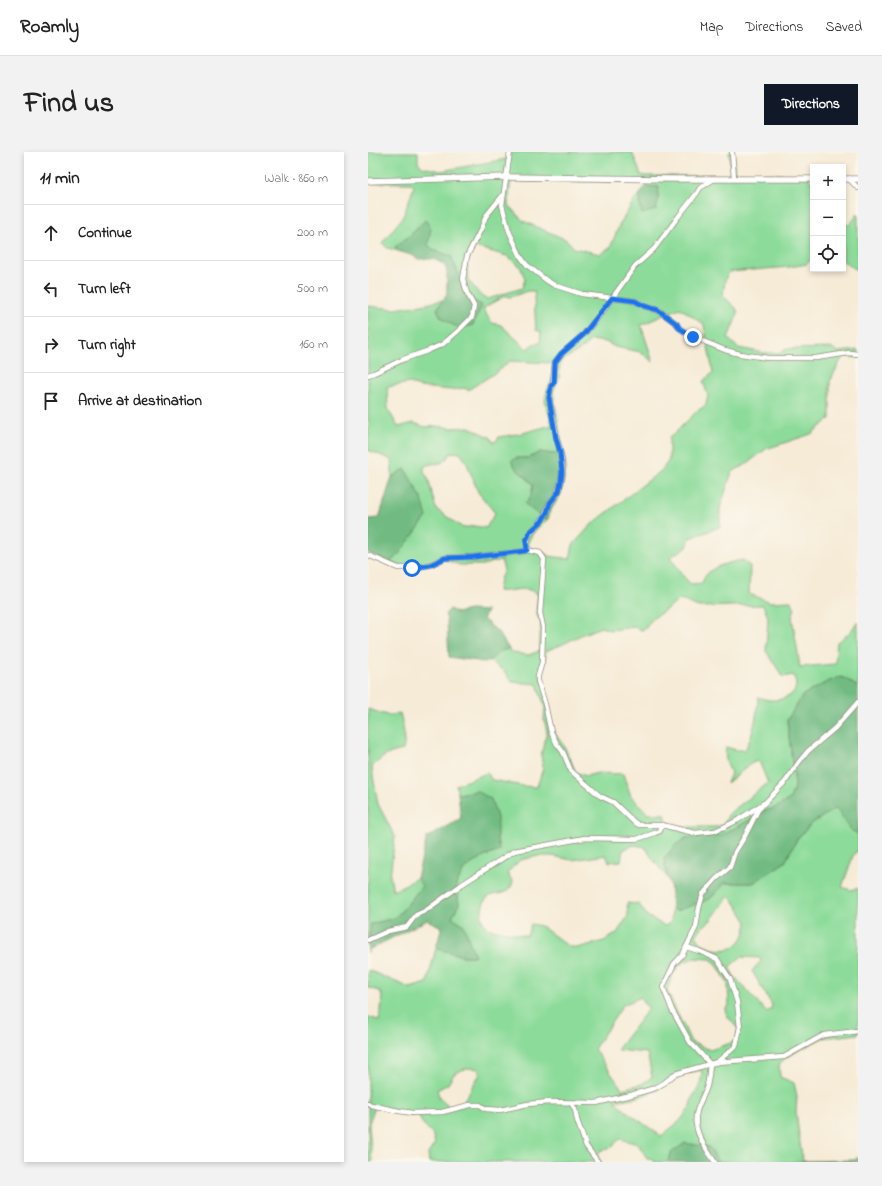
<!DOCTYPE html>
<html lang="en">
<head>
<meta charset="utf-8">
<style>
	:root { --surface:#fff; --page:#f2f2f2; --text:#222; --muted:#767676; --line:#e0e0e0; --accent:#111827 }
	body { margin:0; font-family:"Indie Flower",sans-serif; background:var(--page); color:var(--text) }
	.controls { position:absolute; right:12px; top:12px; display:grid; overflow:hidden; border-radius:0px; box-shadow:0 2px 6px #0003 }
	.controls button { width:36px; height:36px; display:grid; place-items:center; padding:0; border:0; border-bottom:1px solid var(--line); background:var(--surface); color:var(--text); font:20px sans-serif }
	.stop { position:absolute; width:12px; height:12px; margin:-9px; border:3px solid #1a73e8; border-radius:50%; background:#fff }
	.stop.end { background:#1a73e8; border-color:#fff; box-shadow:0 1px 4px #0008 }
	.list { margin:0; padding:0; list-style:none }
	h2 { display:flex; justify-content:space-between; align-items:center; height:52px; margin:0; padding:0 16px; font-size:17px }
	h2 small { font-size:13px; font-weight:400; color:var(--muted) }
	.list li { display:grid; grid-template-columns:26px 1fr auto; gap:12px; align-items:center; box-sizing:border-box; height:56px; padding:0 16px; border-top:1px solid var(--line) }
	.list b { display:block; font-size:15px; white-space:nowrap }
	.list em { font-size:13px; font-style:normal; color:var(--muted) }
	.icon { flex:none; width:22px; height:22px; fill:none; stroke:currentColor; stroke-width:2; stroke-linecap:round; stroke-linejoin:round }
	.map { position:relative; flex:none; width:490px; height:1010px; overflow:hidden; border-radius:0px }
	header { display:flex; align-items:center; gap:24px; box-sizing:border-box; height:56px; padding:0 20px; background:var(--surface); border-bottom:1px solid var(--line) }
	header strong { font-size:19px }
	nav { display:flex; gap:22px; margin-inline-start:auto; font-size:14px }
	.intro { display:flex; align-items:center; justify-content:space-between; box-sizing:border-box; height:96px; padding:0 24px }
	h1 { margin:0; font-size:28px }
	.button { padding:10px 18px; border-radius:0px; background:var(--accent); color:#fff; font-size:14px; font-weight:700 }
	main { display:flex; gap:24px; padding:0 24px }
	aside { flex:1; background:var(--surface); border-radius:0px; box-shadow:0 2px 6px #0003 }
	.map>svg:first-child { display:block }
</style>
</head>
<body>
<header>
<strong>Roamly</strong>
<nav><a>Map</a><a>Directions</a><a>Saved</a></nav>
</header>
<div class="intro"><h1>Find us</h1><a class="button">Directions</a></div>
<main>
<aside>
<h2>11 min<small>Walk · 860 m</small></h2>
<ul class="list">
<li><svg class="icon" aria-label="ahead" viewBox="0 0 24 24"><path d="M12 20V5M6 11l6-6 6 6"/></svg><div><b>Continue</b></div><em>200 m</em></li>
<li><svg class="icon" aria-label="left" viewBox="0 0 24 24"><path d="M17 20v-9H6M10 6l-5 5 5 5"/></svg><div><b>Turn left</b></div><em>500 m</em></li>
<li><svg class="icon" aria-label="right" viewBox="0 0 24 24"><path d="M7 20v-9h11M14 6l5 5-5 5"/></svg><div><b>Turn right</b></div><em>160 m</em></li>
<li><svg class="icon" aria-label="arrive" viewBox="0 0 24 24"><path d="M6 21V4h12l-3 4 3 4H6"/></svg><div><b>Arrive at destination</b></div></li>
</ul>
</aside>
<div class="map">
<svg width="490" height="1010" viewBox="0 0 490 1010">
	<rect width="100%" height="100%" fill="#fbf7ec"/>
	<filter id="ink" filterUnits="userSpaceOnUse"><feTurbulence type="fractalNoise" baseFrequency=".025" numOctaves="2"/><feDisplacementMap in="SourceGraphic" scale="8" xChannelSelector="R" yChannelSelector="G"/><feConvolveMatrix kernelMatrix="1 2 1 2 8 2 1 2 1" color-interpolation-filters="sRGB"/></filter>
	<filter id="wash" filterUnits="userSpaceOnUse"><feTurbulence type="fractalNoise" baseFrequency=".012" numOctaves="4" result="noise"/><feDisplacementMap in="SourceGraphic" scale="16" xChannelSelector="R" yChannelSelector="G"/><feGaussianBlur stdDeviation="0.9" result="paint"/><feColorMatrix in="noise" values="0 0 0 0 0 0 0 0 0 0 0 0 0 0 0 0 0 1.4 0 .05"/><feComposite in="paint" operator="in"/></filter>
	<g filter="url(#wash)">
		<rect width="100%" height="100%" fill="#f6ebd7"/>
		<g fill="#8cdb9a" stroke="#64825c" fill-rule="evenodd">
			<path d="M0,0h50v10l4,5 19,4 65,-12 2,-7h124l9,23 3,1h87l-2,-24h5v14l3,7 71,2 3,8 2,1v73l-6,7 -18,3 -60,5 -4,8 -2,16 13,12 2,5 -10,25 10,10 27,5h14l8,-4 45,-1 6,4 20,-2v8l-12,-2 -6,6 -10,19v38l-19,15 -45,15 -21,16 -13,7 -12,36v19l-30,11 -3,9 -17,10 14,20 7,7 11,-1c1,-3 3,-7 5,-9 8,-9 25,-12 36,-14l7,6 -1,28 22,8 20,-1 4,7 -3,9 8,50 35,-3 2,-22 10,-7 11,-13v65l-12,-8 -6,-2 -13,5 -24,13 -16,26 8,63 -5,15 -13,8 -12,4 -26,15 -19,9 -34,3 -22,21 3,18 -15,-19 -7,-11 -11,-2 -11,5 -2,11 -12,1 -3,-7 -34,5 -20,-4h-14l-18,4 -13,13 6,9c-5,16 -18,9 -26,16 -5,5 -6,15 -5,21 1,3 3,6 5,9l40,8 4,-12 10,2 27,20 9,2 27,-7 13,-8 11,-17 -1,-13 12,1 8,12 18,10 6,-4 1,-15 4,4 34,-12 15,-16h28l32,-21 12,-23 14,-15 25,-17 15,23 7,4v18l-2,-1 -3,5 -11,31 9,3 7,-2v146l-35,4 -38,20 -6,7 1,12 14,6 3,13 -1,16 4,31 3,19h-85l-9,-15 -38,6 -2,9h-15v-3l-7,-1 -9,-14 -18,-5 -11,10 -8,1 -4,5 4,7h-172l-1,-8 7,-11 -3,-10 -10,-10 -4,-9 -11,1 -32,-8 -6,16 3,39h-4v-144h5l6,3 2,-9 1,-17 -3,-4 -11,-3v-18l42,18 17,-5 9,-35 26,8h13l-6,-13 -17,-26 7,-13 -3,-20 9,-16 16,-10 18,-7 -2,-12 -20,-48 -19,3 -2,-9 31,-12 5,7 31,6 14,1 6,-19 -2,-13 6,-24 -3,-11 1,-13 -8,-23 -25,-2 -7,-10 -15,-11c6,-7 10,-11 19,-12l4,4 16,2 10,-4 2,-28 -5,-10 2,-19c-4,-2 -9,-5 -13,-5 -9,0 -18,3 -27,2l2,-12 4,-9 -3,-10 -18,5h-23l-15,-5 -2,-3c-17,6 -36,14 -53,5l8,-7 7,-86 -13,8v-17l-24,-10v-24l2,-1 -2,-5v-114l27,3 27,-4 21,-5 -6,9 4,8 8,4 20,-23 -18,-42 -18,-6 -6,-6 4,-16 -6,-8 -11,12 -18,14 -1,4 -8,-2 -5,-5 21,-26 11,-30 -3,-4h-43zM143,29l134,1 1,4 13,1 -19,17v-10l-7,8 -14,24 -9,22 -10,6 -26,-6 -7,-8 -44,-19 -15,-16zM107,95l32,9 13,10 5,13 -3,9 -34,11 -6,-2 -14,-17 -1,-19 4,-11zM159,139h7l1,3 -1,3 2,33 5,2 -1,11 -7,1 -6,5 -26,-24 -9,-2 -9,-14 7,-5 15,-8 6,1zM312,156l9,6 15,11 9,48 -10,8 5,15 -2,9 -10,7 -23,23 -4,2v23l-7,10 -71,55 -18,20 -3,14 -21,-3 -12,-7h-7l-2,-6c4,-11 11,-17 20,-24l-6,-1 -11,-22 2,-11 -7,-8 -8,-6 -6,-9 5,-4h12l11,-6 13,2 10,-3 -10,-59 6,-14 1,-16 23,-14 8,-8 15,2 9,5 26,5 12,10 -12,-37zM142,209l41,2 2,2 -1,15 -5,10 -2,10 7,25 -29,8 -24,4 -3,4 -3,1 -3,-5 -21,-10 -17,1 -17,-2 -10,1 -11,-4 -16,4 -10,-18 -1,-22 23,-4 9,4 33,3 12,-2 4,2 30,-19zM84,300l8,1 6,8 12,31 17,21 -9,15 -12,-2 -11,2 -27,-19 -8,-31 -4,-6v-5c6,-5 12,-2 19,-5 3,-2 5,-7 9,-10zM313,447l9,5 9,3 64,-2 5,12 -2,34 17,26 10,-2c10,17 -7,26 -23,25 -4,0 -8,-2 -12,-3 -1,20 -4,35 -13,53h-8l-11,-3c-2,10 1,17 5,26l-4,10 25,-20 7,-2 9,22 -37,29 -3,3 -2,5 -3,5 -9,2h-25l-8,1 -14,-5 -2,-9h-17l-17,-18 -8,-22 -25,-1 -12,3 -10,-4 -12,-26 -13,-18 -4,-29 -2,-12 -4,-7 -1,-8 5,-12 1,-9 7,-3 8,-3 22,-11 18,-7 9,3 25,-3 6,3 4,-1 7,-10zM361,744l3,2 15,24c-1,6 -2,13 -6,18 -8,12 -25,12 -37,5 -3,-2 -6,-6 -8,-9l5,-8 9,-7zM373,805l19,1 1,3 -9,10 20,34 -1,4 -5,3 -32,-36 -5,-9zM325,806l17,1 6,4 12,21 1,22 -3,2 1,8 11,13 -2,10 -2,3 -24,8 -19,-8c-8,-18 -17,-34 -24,-52l6,-16 7,-10zM273,845l2,6 6,5 -32,42 30,3 5,24 -10,7 -20,5 -28,-40 29,-44zM103,916l8,1 1,5 -19,31 -11,3 -5,-6 -5,-3 -3,-9 11,-6 6,-10 7,-4zM333,918l1,5 -3,12 -7,11 -3,11 -9,12 -19,15c-16,-12 -32,-21 -46,-35l24,-4 19,-7 24,-16z"/>
			<polygon points="490,61 490,120 486,116 475,109 475,72 482,73"/>
			<path d="M0,557l22,7 10,-3c3,12 6,25 3,37 -15,3 -20,6 -31,17l1,9 5,28 17,33 -5,39 3,15 24,-13 6,8 -16,19 -12,13 -24,6 -3,29z"/>
		</g>
		<g fill="#71bb82" stroke="#567250">
			<polygon points="278,34 291,35 290,50 288,58 274,62 272,52 272,42"/>
			<path d="M57,68l6,8 -3,16 5,6 18,6 18,42 13,7 -9,20c-5,2 -15,3 -20,0 -4,-3 -8,-5 -12,-8l-4,-8 10,-15v-23l-3,-7 -11,-5h-15l-4,-3 -19,-6 1,-4 18,-14z"/>
			<polygon points="195,299 198,317 193,342 183,358 180,367 174,366 157,352 163,344 165,333 158,325 150,319 143,309 149,306 161,306 172,300 185,302"/>
			<polygon points="37,317 54,347 59,365 30,403 22,410 0,401 0,367 11,366 24,325"/>
			<path d="M82,457l7,4 12,-3 18,1 -4,8 15,13 11,17c-9,1 -13,5 -19,12l-6,1 -35,-5 -2,-36 -2,-7z"/>
			<polygon points="472,525 478,527 490,535 490,682 483,678 468,656 443,672 429,687 417,710 385,731 357,731 342,747 308,759 304,755 302,731 299,725 296,707 307,693 318,686 352,683 371,674 397,659 409,655 422,647 427,632 419,568 435,543 459,530"/>
			<path d="M109,639l14,8 6,18v22l2,12 -18,7 -16,10 -9,16 3,20 -7,13 11,7 12,32h-13l-26,-8 6,-21 -15,-7 -59,30 3,-26 24,-6 12,-13 15,-19 -5,-8 10,-41c12,-5 23,-12 34,-19l-3,-24z"/>
			<polygon points="317,991 341,995 350,1010 301,1010 303,1001"/>
			<polygon points="490,1005 490,1010 435,1010 435,1009 486,1008"/>
		</g>
	</g>
	<g filter="url(#ink)">
		<g fill="none" stroke-linecap="round" stroke-linejoin="round">
			<g stroke="#988a7a" stroke-width="6">
				<g id="minor">
					<polyline points="142,0 134,53 141,79 153,105 159,113 178,128 186,133 214,142 267,149 276,154 290,158 309,172 311,176 325,185 357,198 372,202 400,206 448,206 481,201 490,202"/>
					<polyline points="364,0 366,26"/>
					<path d="M346,27l-14,9 -3,5 -19,24 -24,32 -19,17 -32,45 -19,23 -23,20 -6,8 -2,20 -2,4 -2,12 7,35c0,7 3,12 4,18 3,12 3,26 -1,38 -1,5 -5,8 -8,13 -4,6 -5,13 -10,19 -10,13 -15,11 -14,29l13,3 4,6 -4,54 3,14 -1,35 -4,14v5l7,23 6,28 6,12 6,8 8,19 29,25 13,6 21,20 5,3h23l24,6 9,2 20,-2 9,-4 14,-7 26,-17"/>
					<polyline points="481,27 490,36"/>
					<polyline points="0,223 6,221 36,207 59,199 75,192 90,179 104,165 106,154 99,141 95,127 99,104 113,77 118,64 135,43"/>
					<polyline points="0,403 30,416 44,416 62,413 77,406 105,405 157,399 159,398"/>
					<polyline points="0,788 20,779 39,775 48,763 57,759 93,733 146,699 217,686 269,687 287,681 292,679 294,673"/>
					<polyline points="318,795 331,799 349,807 362,827 369,850 372,875 368,894 349,910"/>
					<polyline points="0,951 3,953 31,959 45,961 74,960 102,953 112,953 118,957 132,958 160,952 182,950 228,951 263,943 287,936 296,931 307,922 349,910 416,905 456,883 490,879"/>
					<polyline points="203,951 207,957 209,968 218,994 230,1010"/>
					<path d="M347,1010c-8,-12 -17,-24 -19,-38 -2,-13 6,-24 10,-35 3,-8 3,-17 4,-25l-20,-22 -18,-32 -9,-23 11,-23 9,-10 13,-27 3,-19 4,-14 13,-15 14,-12 5,-15 10,-16 13,-26 27,-28 14,-20 9,-11 27,-23 23,-26"/>
				</g>
			</g>
			<g stroke="#988a7a" stroke-width="7">
				<g id="tertiary">
					<polyline points="475,27 490,27"/>
					<polyline points="0,29 139,25 303,27 445,27"/>
				</g>
			</g>
			<use href="#minor" stroke="#fff" stroke-width="4.5"/>
			<use href="#tertiary" stroke="#fff" stroke-width="5.5"/>
		</g>
	</g>
	<g fill="none" stroke-linecap="round" stroke-linejoin="round" filter="url(#ink)">
		<polyline stroke="#1a73e8" stroke-width="5" points="44,416 62,413 77,406 105,405 157,399 159,398 158,389 162,380 174,369 179,360 182,351 191,339 193,329 194,319 192,300 188,286 181,246 183,234 186,230 187,210 193,202 216,182 244,146 267,149 276,154 290,158 309,172 311,176 325,185"/>
	</g>
</svg>
<div class="controls">
<button>+</button>
<button>−</button>
<button><svg class="icon" aria-label="locate" viewBox="0 0 24 24"><circle cx="12" cy="12" r="6"/><path d="M12 2v4M12 18v4M2 12h4M18 12h4"/></svg></button>
</div>
<div class="stop" style="left:44px;top:416px"></div>
<div class="stop end" style="left:325px;top:185px"></div>
</div>
</main>
</body>
</html>
